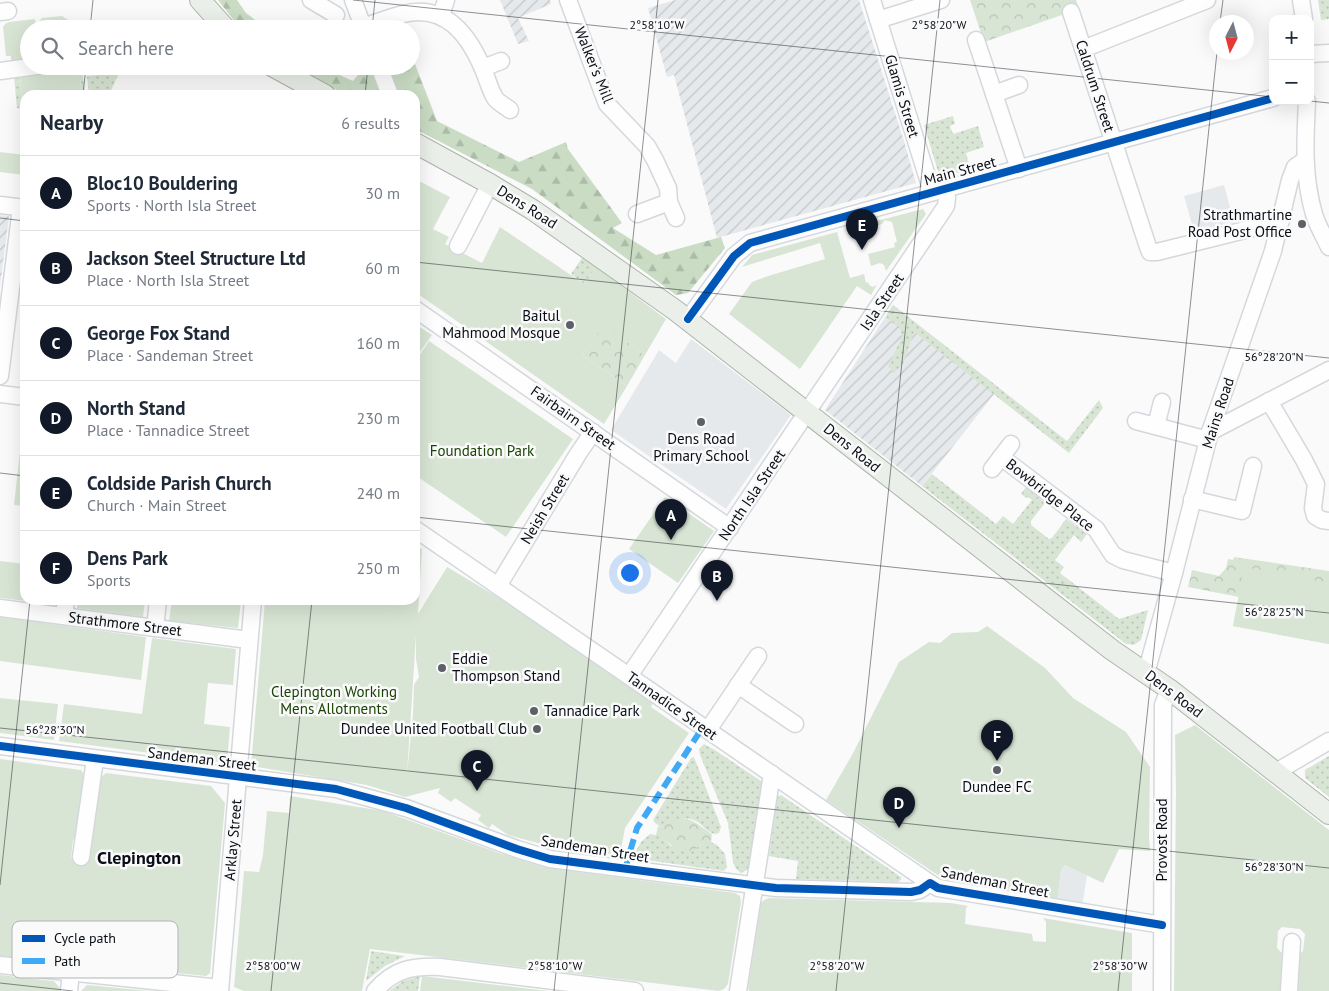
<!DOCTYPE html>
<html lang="en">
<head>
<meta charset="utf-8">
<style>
	:root { --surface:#fff; --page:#f6f6f7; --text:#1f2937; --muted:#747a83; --line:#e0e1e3; --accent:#111827 }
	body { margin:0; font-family:"PT Sans",sans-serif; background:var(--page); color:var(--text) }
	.controls { position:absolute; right:15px; top:15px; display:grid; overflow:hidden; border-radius:10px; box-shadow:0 5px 20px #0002 }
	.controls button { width:45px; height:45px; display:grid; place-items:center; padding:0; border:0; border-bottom:1px solid var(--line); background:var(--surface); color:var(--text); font:25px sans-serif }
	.compass { position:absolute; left:1209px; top:15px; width:45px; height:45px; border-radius:50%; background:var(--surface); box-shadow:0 5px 20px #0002; rotate:186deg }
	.you { position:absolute; left:629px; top:572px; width:18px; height:18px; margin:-12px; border:4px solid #fff; border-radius:50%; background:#1a73e8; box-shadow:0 0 0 8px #1a73e833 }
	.badge { display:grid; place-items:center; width:32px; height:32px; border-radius:50%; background:var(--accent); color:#fff; font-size:16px; font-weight:700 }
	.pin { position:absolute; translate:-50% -41px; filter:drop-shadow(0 1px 2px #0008) }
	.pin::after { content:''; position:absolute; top:26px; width:18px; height:15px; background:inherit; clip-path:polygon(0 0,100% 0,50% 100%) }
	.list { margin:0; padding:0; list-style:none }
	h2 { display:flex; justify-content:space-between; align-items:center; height:65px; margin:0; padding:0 20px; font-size:21px }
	h2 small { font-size:16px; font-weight:400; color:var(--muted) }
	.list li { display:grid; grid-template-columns:32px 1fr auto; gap:15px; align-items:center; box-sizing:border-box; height:75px; padding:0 20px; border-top:1px solid var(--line) }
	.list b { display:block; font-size:19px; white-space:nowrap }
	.list p { margin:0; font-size:16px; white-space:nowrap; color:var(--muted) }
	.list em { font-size:16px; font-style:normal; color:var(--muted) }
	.icon { flex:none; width:28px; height:28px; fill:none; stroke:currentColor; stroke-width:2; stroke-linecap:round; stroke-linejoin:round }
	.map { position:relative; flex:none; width:1329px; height:991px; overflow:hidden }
	.search { position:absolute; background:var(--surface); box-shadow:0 5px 20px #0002; left:20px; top:20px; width:400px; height:55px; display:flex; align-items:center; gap:12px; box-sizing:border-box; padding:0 18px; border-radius:28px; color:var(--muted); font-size:19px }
	.panel { position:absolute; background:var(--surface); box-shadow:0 5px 20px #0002; left:20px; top:90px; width:400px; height:515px; border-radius:15px }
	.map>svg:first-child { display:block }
</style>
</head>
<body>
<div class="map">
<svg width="1329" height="991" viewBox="0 0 1329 991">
	<defs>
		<pattern id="industrial-furrows" width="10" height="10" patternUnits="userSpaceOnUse" patternTransform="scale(1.25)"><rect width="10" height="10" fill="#e6e9ec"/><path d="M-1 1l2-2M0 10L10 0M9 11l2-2" fill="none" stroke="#c4c7ca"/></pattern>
		<pattern id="grass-dots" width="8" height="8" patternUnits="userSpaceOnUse" patternTransform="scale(1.25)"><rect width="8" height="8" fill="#d8e5d4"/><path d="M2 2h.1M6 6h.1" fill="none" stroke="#b8c3b5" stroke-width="1.8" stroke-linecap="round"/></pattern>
		<pattern id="forest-firs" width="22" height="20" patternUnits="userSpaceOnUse" patternTransform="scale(1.25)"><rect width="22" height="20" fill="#cadcc4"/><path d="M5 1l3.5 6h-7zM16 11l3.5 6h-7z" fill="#acbca8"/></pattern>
		<pattern id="park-crowns" width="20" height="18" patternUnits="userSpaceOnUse" patternTransform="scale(1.25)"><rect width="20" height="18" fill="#d8e5d4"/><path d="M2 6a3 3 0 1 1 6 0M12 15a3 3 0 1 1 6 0" fill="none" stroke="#b8c3b5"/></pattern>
	</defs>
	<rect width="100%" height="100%" fill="#fafafa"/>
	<g fill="#e6e9ec">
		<polygon points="1224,185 1234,222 1194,232 1184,196"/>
		<polygon points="691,339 791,415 726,509 611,430 659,350 676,363"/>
		<polygon points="1065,865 1087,875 1082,907 1057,904 1061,870"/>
	</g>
	<g fill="url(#industrial-furrows)">
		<polygon points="500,0 550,0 551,4 518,18 529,41 518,44"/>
		<polygon points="675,0 859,0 904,141 916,183 717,238 674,75 667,77 648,8"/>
		<polygon points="0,215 9,216 0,286"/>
		<polygon points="893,305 999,388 922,486 825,410"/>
	</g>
	<g fill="url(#grass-dots)">
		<polygon points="1318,0 1329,0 1329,19 1321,20"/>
		<polygon points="79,69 82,69 85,95 82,95"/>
		<polygon points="119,73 109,95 89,95 87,76"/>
		<polygon points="20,76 23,109 17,108 14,77"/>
		<polygon points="953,116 955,124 950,126 953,134 978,126 984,147 966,153 970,169 940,178 924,125"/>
		<polygon points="582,258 596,267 584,284 571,274"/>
		<polygon points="893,305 1067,441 1099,400 1103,408 1069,453 914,332 903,364 894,373 888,366 902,337 900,329 886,317"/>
		<polygon points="932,474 996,524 1003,516 1013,524 1032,500 1028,497 1026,498 1021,494 1026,487 1045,503 1031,521 1031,525 1049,539 1052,538 1066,519 1087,534 1081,542 1074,535 1055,560 1064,567 1060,573 1119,619 1148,610 1141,640 1134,645 1126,644 922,486"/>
		<polygon points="704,744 715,750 761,781 763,788 750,866 747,870 741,873 736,869 733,862 728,823 700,755 699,749"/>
		<polygon points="1329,756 1329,797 1305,778 1305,770"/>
		<path d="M694,757l27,70 -2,6 -4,1c-7,-2 -10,-6 -16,-11 -14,-10 -25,-1 -38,4l-6,-4 -2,-3 38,-62z"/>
		<polygon points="781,795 901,877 901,880 898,882 796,879 798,861 769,856 777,797"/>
		<polygon points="650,834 661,836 671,846 699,847 705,842 711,842 717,845 725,854 727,867 724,871 639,859 635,853 641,842"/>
		<polygon points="371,951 405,956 385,966 366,981"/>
		<polygon points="420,976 418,991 389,991 403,981"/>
	</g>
	<g fill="url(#forest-firs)">
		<polygon points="218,0 237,0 246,13 267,29 243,29 236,23"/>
		<polygon points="415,64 437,121 519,162 566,142 568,149 622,223 613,228 656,255 721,237 725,248 688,293 676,295 532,189 415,129 415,95 397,95 389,75"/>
		<polygon points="296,66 319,66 353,81 365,66 369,66 381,95 348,95 315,80"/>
	</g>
	<g fill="url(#park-crowns)">
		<polygon points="970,0 1076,0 1079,9 984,42"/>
		<polygon points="603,324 645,355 627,386 582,355"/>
		<polygon points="1234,557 1329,571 1329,644 1233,626 1239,597 1188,587 1192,570 1219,576 1226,568 1228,559 1233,560"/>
		<path d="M680,818c16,1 20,9 32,16l-1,8c-9,0 -14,8 -22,9 -15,3 -21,-13 -33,-16l2,-9 3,1z"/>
	</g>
	<g fill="#d8e5d4" fill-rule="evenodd">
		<polygon points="62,16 76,25 76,29 40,29 39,22 42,18"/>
		<polygon points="35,19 36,29 29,29 29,59 11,61 11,56 6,56 3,27 5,24 9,22"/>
		<polygon points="79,69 82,95 25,95 25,109 23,109 20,76"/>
		<polygon points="0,152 25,155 25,175 0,172"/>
		<polygon points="415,179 450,197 433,229 449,237 445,244 482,263 500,227 584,284 596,267 666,319 645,355 603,325 582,355 627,386 604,424 415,292"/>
		<polygon points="923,209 926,214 886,271 884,265 880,263 871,266 868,254 895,247 894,243 897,242 892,222 885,220 882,224 863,230 861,225"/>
		<polygon points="837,232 850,278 864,274 866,283 868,282 869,285 873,287 877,285 871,295 857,286 800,369 729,314 752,282 768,276 825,259 820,243 742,267 752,255"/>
		<polygon points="415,324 432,335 415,359"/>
		<polygon points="429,341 573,439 506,537 415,475 415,362"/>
		<polygon points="25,447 25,506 14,505 20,452 24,452"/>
		<polygon points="665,497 714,531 678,583 629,549"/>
		<path d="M415,545l7,4 -4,65 29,-47 54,32 152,104 -2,4 38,26 -64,95 -5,27 -64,-7 -48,-13 -16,-11 -3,4 -11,-8 3,-5 -26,-17 -4,4 -13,-9 2,-5 -35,9 -38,-12 -116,-19 14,-166h150zM416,635v24l3,18 -5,8 -1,29 -6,60z"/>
		<polygon points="0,561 25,564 25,600 53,600 53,604 0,598"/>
		<polygon points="1244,567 1329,583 1329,644 1233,626"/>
		<polygon points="78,600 145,600 143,617 77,608"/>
		<polygon points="172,600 241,600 238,628 169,621"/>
		<polygon points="0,617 146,637 141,680 0,661"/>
		<polygon points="987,626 1045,668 1073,698 1126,732 1150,767 1149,836 1150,851 1119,849 1103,883 1065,865 1061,870 1057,904 951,884 826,800 852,755 899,662 929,642 940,643 952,633 978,632"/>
		<polygon points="152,638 236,649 233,685 208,683 204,724 230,727 227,763 59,741 64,704 142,714"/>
		<polygon points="0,698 58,704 54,740 0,733"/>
		<polygon points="1195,725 1329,830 1329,991 1296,991 1298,955 1303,951 1305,934 1300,929 1282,927 1278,931 1277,948 1282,953 1280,991 1174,991 1176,791 1175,735"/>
		<polygon points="0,759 81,770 85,776 77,836 73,840 71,858 90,860 92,843 92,837 100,778 106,773 211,786 225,803 210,973 206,976 0,956"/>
		<polygon points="290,796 383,811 499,853 548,868 735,893 740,896 741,902 728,984 724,989 719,991 370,949 362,991 244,991 234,987 244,871 259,872 263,855 267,811 289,813"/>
		<polygon points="769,898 951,903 968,906 966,908 965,924 1032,934 1033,941 1046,942 1046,922 1043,918 1132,933 1132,991 749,991 748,988 761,903 764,900"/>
		<polygon points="0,975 54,981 62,991 0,991"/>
		<polygon points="422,976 548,991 420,991"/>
		<polygon points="87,985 150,991 81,991"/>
	</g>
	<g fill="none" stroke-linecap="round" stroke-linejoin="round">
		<g stroke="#d4d8dd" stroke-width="19">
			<g id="minor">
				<polyline points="311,0 336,15"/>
				<polyline points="353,0 364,29"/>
				<polyline points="568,0 607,104 647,146 655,160 668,188 669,202 676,218"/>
				<polyline points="872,0 932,192"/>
				<polyline points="1301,0 1304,19"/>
				<polyline points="0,12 8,11"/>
				<polyline points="1071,12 1148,247 1150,252 1157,252 1281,221"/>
				<polyline points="441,16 446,0"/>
				<polyline points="878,20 941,0"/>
				<path d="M363,27c13,-4 27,-10 40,-13 43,-11 66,22 80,55 4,9 7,21 12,29 3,5 11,8 15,12"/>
				<polyline points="976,40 1019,169"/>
				<polyline points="1083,49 1207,0"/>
				<polyline points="1310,54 1329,53"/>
				<polyline points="379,66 390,95"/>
				<polyline points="483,68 501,61"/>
				<polyline points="0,71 37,66"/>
				<polyline points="994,94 1019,85"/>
				<path d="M1307,101c-2,39 -4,76 7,113 3,11 10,22 15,33"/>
				<polyline points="0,205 25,208"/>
				<polyline points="637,214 669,202"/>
				<polyline points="458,246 490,184"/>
				<polyline points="415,309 730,528"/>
				<polyline points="688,319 734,256 750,243 1273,98"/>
				<polyline points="0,376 21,208"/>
				<polyline points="0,394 25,397"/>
				<polyline points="1269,401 1304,460 1316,484 1313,508 1315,516 1322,520 1329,521"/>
				<polyline points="1136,421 1208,440"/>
				<polyline points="1156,426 1162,402"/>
				<polyline points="1210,432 1329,370"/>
				<polyline points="1001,457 1096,529 1113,555 1123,560 1174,573"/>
				<polyline points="992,469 1011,444"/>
				<polyline points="1192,499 1242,511 1253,466"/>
				<polyline points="415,529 930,883"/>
				<polyline points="498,586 578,454 593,432"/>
				<polyline points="0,608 249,640"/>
				<polyline points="64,616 66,600"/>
				<polyline points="155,628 158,600"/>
				<polyline points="1146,673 1174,573 1210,432 1273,251 1290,180 1295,167 1305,160"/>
				<polyline points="629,676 946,206 947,198 945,189"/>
				<polyline points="738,685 795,724"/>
				<polyline points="708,730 758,656"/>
				<polyline points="0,746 336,789 406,808 517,849 550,859 776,888 911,892 920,890 930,883 938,888 950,890 1162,925"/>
				<polyline points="1276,772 1329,741"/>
				<polyline points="81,857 95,759"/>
				<polyline points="0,965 220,988"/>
				<polyline points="69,991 71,972"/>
				<polyline points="220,991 253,600"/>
				<path d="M375,991c19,-22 37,-25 65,-24l195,24"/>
				<polyline points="738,991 772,774"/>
				<polyline points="1162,991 1163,705 1169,689"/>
				<polyline points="1289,991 1292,942"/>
			</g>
		</g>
		<g stroke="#acb4ab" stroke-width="22">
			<g id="major">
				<polyline points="200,0 226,29"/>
				<polyline points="272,66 325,95"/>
				<polyline points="415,143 490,184 533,210 675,310 1112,650 1169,689 1329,814"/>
			</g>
		</g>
		<use href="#minor" stroke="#fefefe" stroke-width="16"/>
		<use href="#major" stroke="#ebefe9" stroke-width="20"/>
		<polyline stroke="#3fa9f5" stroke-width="6" stroke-dasharray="12 6" stroke-linecap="butt" points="626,868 628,858 637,828 703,727"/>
		<g stroke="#fafafa" stroke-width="11">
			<g id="cycleway">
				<polyline points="688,319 734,256 750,243 1273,98"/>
				<polyline points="0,746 336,789 406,808 517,849 550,859 776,888 911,892 920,890 930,883 938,888 950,890 1162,925"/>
			</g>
		</g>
		<use href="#cycleway" stroke="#0057b8" stroke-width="8"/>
	</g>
	<path fill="none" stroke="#080d16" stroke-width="1" stroke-opacity="0.45" d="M353,0l920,97M1220,22l3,-22M90,29l3,-29M372,29l3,-29M83,95l3,-29M365,95l3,-29M1310,101l19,2M0,218l25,3M415,262l914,96M0,473l25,3M415,517l914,96M0,728l1329,140M0,885l30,-285M0,983l73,8M271,991l41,-391M554,991l104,-991M836,991l104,-991M1118,991l99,-939"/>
	<g fill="#5d6066" stroke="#fafafa" stroke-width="2">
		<circle cx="1302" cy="224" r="5"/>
		<circle cx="570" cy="325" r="5"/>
		<circle cx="701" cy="422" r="5"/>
		<circle cx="442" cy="668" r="5"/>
		<circle cx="534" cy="711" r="5"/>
		<circle cx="537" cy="729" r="5"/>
		<circle cx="997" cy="770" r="5"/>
	</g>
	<g text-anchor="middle" stroke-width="5" stroke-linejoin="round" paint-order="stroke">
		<g font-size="15" fill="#080d16" stroke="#fafafa">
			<text transform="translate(594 65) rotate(68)" y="5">Walker's Mill</text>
			<text transform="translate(1095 86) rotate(72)" y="5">Caldrum Street</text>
			<text transform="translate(902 96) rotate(73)" y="5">Glamis Street</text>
			<text transform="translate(960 171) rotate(-15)" y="5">Main Street</text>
			<text transform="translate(527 207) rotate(32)" y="5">Dens Road</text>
			<text transform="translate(882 302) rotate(-56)" y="5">Isla Street</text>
			<text transform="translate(1218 413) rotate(-72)" y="5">Mains Road</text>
			<text transform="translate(573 418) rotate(35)" y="5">Fairbairn Street</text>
			<text transform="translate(852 448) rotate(39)" y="5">Dens Road</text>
			<text transform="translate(752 495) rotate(-56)" y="5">North Isla Street</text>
			<text transform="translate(1050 495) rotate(38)" y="5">Bowbridge Place</text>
			<text transform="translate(545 509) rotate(-59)" y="5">Neish Street</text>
			<text transform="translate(125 624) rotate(7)" y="5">Strathmore Street</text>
			<text transform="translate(1174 694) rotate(37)" y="5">Dens Road</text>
			<text transform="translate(672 706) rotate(35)" y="5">Tannadice Street</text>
			<text transform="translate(202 759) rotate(7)" y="5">Sandeman Street</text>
			<text transform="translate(233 840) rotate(-85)" y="5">Arklay Street</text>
			<text transform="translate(1162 840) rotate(-90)" y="5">Provost Road</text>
			<text transform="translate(595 849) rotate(9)" y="5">Sandeman Street</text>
			<text transform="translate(995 882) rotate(11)" y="5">Sandeman Street</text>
		</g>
		<g font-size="15" fill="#080d16" stroke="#fafafa" text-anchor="end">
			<text x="1292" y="220">Strathmartine<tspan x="1292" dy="17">Road Post Office</tspan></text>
			<text x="560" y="321">Baitul<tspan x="560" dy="17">Mahmood Mosque</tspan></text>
			<text x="701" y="444" text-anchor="middle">Dens Road<tspan x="701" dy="17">Primary School</tspan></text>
			<text x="452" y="664" text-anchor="start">Eddie<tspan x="452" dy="17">Thompson Stand</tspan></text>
			<text x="544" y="716" text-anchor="start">Tannadice Park</text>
			<text x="527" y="734">Dundee United Football Club</text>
			<text x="997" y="792" text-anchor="middle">Dundee FC</text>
		</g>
		<g font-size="15" fill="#194305" stroke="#fafafa">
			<text x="482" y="456">Foundation Park</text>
			<text x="334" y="697">Clepington Working<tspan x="334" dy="17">Mens Allotments</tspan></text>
		</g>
		<g font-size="18" font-weight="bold" fill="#080d16" stroke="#fafafa">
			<text x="139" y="864">Clepington</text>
		</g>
	</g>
	<rect x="12" y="921" width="166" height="57" rx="8" fill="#fafafa" stroke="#b1b3b6" stroke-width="1"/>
	<rect x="22" y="935" width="23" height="7" fill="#0057b8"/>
	<rect x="22" y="958" width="23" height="6" fill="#3fa9f5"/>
	<g font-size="14" fill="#080d16">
		<text x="54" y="943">Cycle path</text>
		<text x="54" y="966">Path</text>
	</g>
	<g font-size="12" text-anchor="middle" fill="#080d16" stroke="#fafafa" stroke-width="5" stroke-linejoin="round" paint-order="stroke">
		<text x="657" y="29">2°58'10"W</text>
		<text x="939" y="29">2°58'20"W</text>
		<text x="1274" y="361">56°28'20"N</text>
		<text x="1274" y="616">56°28'25"N</text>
		<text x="55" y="734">56°28'30"N</text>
		<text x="1274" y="871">56°28'30"N</text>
		<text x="273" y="970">2°58'00"W</text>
		<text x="555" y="970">2°58'10"W</text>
		<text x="837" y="970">2°58'20"W</text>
		<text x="1120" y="970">2°58'30"W</text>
	</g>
</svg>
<div class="controls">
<button>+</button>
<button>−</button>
</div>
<svg class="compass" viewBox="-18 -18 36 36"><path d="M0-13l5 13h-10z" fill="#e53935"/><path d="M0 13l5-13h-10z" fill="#747a83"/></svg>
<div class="you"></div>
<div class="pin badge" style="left:671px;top:540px">A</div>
<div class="pin badge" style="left:717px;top:601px">B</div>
<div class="pin badge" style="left:477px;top:791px">C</div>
<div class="pin badge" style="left:899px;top:828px">D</div>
<div class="pin badge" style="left:862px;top:250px">E</div>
<div class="pin badge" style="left:997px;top:761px">F</div>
<div class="search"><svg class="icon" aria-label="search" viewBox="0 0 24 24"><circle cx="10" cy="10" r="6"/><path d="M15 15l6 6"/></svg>Search here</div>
<section class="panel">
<h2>Nearby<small>6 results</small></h2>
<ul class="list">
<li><span class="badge">A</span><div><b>Bloc10 Bouldering</b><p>Sports · North Isla Street</p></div><em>30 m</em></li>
<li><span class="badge">B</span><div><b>Jackson Steel Structure Ltd</b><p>Place · North Isla Street</p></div><em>60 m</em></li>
<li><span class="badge">C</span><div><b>George Fox Stand</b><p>Place · Sandeman Street</p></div><em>160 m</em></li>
<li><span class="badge">D</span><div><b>North Stand</b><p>Place · Tannadice Street</p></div><em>230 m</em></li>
<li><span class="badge">E</span><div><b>Coldside Parish Church</b><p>Church · Main Street</p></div><em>240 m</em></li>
<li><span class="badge">F</span><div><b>Dens Park</b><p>Sports</p></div><em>250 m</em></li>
</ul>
</section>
</div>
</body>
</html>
